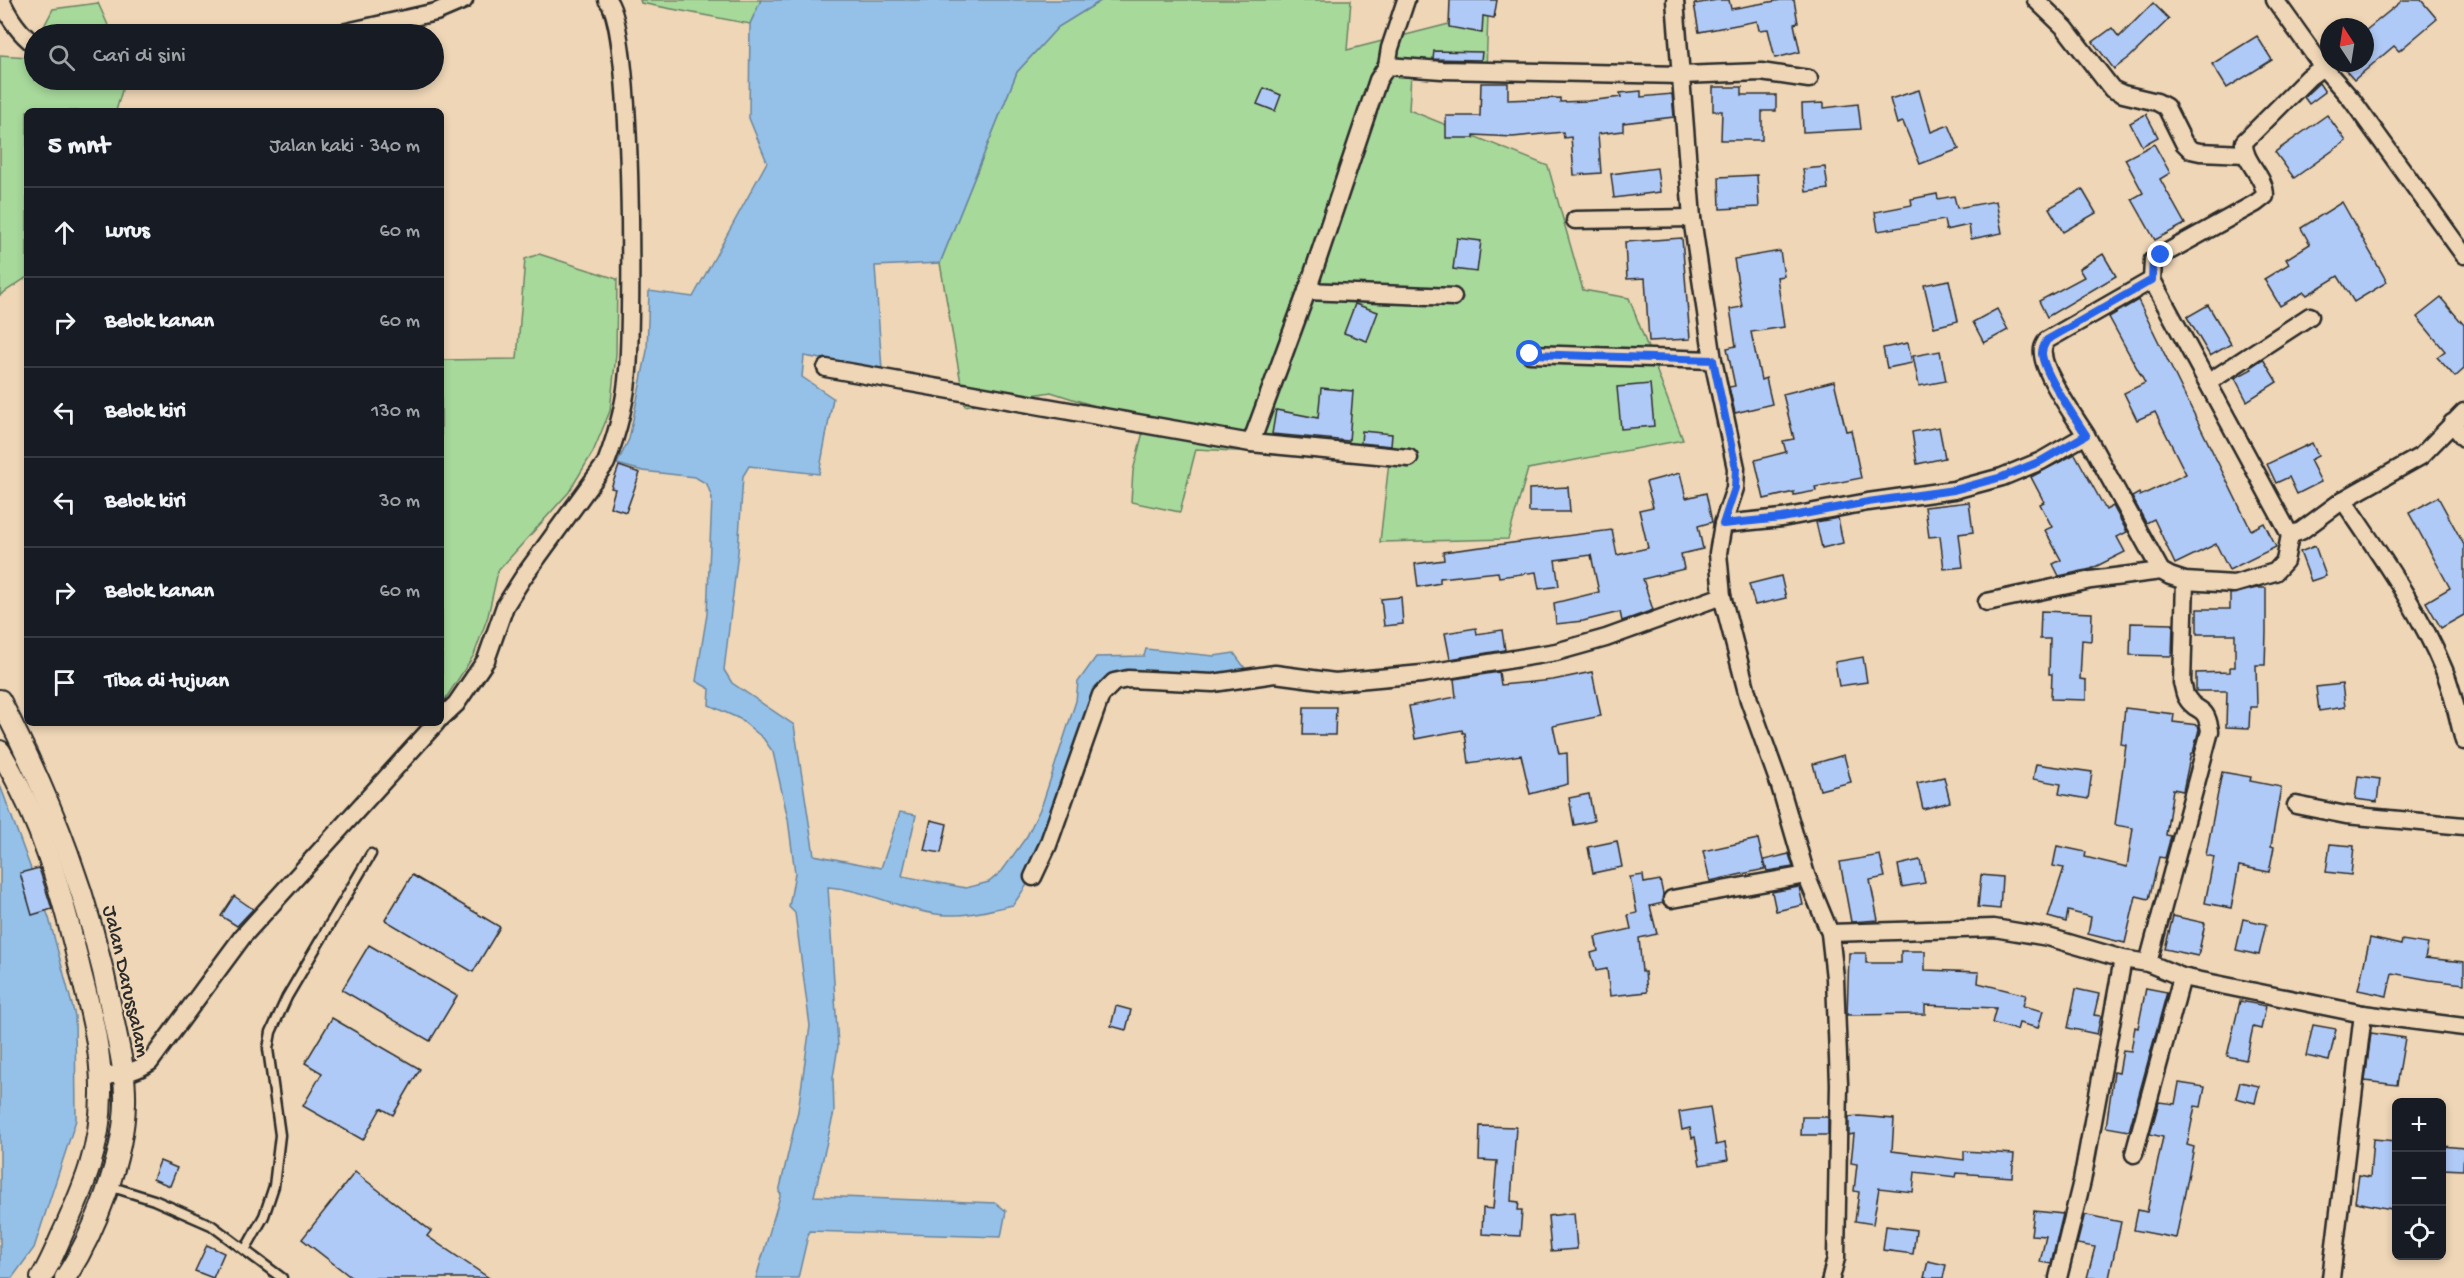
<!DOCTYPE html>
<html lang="id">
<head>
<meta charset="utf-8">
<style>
	:root { --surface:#171b24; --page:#20242c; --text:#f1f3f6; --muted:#9ea1a6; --line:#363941 }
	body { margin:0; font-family:"Gochi Hand",sans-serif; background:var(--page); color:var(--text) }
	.controls { position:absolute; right:18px; bottom:18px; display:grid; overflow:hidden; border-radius:9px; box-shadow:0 3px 9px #0003 }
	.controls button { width:54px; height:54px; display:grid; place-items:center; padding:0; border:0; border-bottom:2px solid var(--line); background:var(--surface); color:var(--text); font:30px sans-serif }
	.compass { position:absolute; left:2320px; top:18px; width:54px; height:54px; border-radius:50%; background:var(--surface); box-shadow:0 3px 9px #0003; rotate:348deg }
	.stop { position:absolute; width:18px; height:18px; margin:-14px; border:4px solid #2563eb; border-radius:50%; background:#fff }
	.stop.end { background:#2563eb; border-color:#fff; box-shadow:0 2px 6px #0008 }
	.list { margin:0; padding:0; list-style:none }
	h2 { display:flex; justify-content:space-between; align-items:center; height:78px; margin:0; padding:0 24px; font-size:26px }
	h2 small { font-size:20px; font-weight:400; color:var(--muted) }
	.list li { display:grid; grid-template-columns:39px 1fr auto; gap:18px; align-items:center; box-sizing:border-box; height:90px; padding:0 24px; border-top:2px solid var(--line) }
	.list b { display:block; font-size:22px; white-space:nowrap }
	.list em { font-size:20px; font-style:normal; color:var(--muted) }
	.icon { flex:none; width:33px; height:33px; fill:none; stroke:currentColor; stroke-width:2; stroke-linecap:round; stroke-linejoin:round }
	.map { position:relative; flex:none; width:2464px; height:1278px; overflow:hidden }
	.search { position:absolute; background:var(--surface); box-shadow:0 3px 9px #0003; left:24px; top:24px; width:420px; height:66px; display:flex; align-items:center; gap:15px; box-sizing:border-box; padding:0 21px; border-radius:33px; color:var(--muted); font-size:22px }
	.panel { position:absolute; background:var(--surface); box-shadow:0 3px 9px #0003; left:24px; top:108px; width:420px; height:618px; border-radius:9px }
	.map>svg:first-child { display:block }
</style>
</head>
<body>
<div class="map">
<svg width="2464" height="1278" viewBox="0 0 2464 1278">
	<rect width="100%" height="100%" fill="#eed6b6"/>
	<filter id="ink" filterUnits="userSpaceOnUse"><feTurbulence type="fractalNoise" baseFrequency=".0167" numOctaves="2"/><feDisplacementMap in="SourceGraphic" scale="12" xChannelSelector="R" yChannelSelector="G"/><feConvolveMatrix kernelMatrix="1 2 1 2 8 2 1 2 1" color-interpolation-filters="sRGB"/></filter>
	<g filter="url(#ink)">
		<g fill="#a7d99b" stroke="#698263" stroke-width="1.5">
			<polygon points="640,0 761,0 750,24 641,3"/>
			<polygon points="1102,0 1351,0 1347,50 1488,14 1486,71 1411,73 1409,110 1548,166 1583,290 1629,298 1683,440 1528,469 1508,539 1380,542 1390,453 1274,453 1196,449 1180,512 1131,502 1133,471 1144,428 1094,417 1098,407 1051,392 965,406 940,263 1017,72 1058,27"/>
			<polygon points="98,3 112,34 40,34 53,9"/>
			<polygon points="34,44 34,80 125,80 116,111 27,111 27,277 0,295 0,55 28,57"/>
			<polygon points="539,254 617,279 616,354 610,411 593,452 569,492 498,571 488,616 474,655 442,704 441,360 517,359 525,259"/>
		</g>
		<g fill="#95c1e9" stroke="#6b859d" stroke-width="1.5">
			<path d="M761,0h341l-44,27 -41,45 -77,191 -65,3 7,104 -78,-14 -2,21 31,21 -14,76 -70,-8 -6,10 -5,76 -14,118 8,13 62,42 20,130 67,13 19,-56 16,3 -14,61 64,12 23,-6 13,-11 25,-35 15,-31 34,-104 2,-19 18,-25 48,-1 2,-7 68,7 20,-3 13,18 -16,6h-122l-78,202 -18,26c-20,4 -43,11 -64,10 -40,-1 -79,-25 -121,-28l10,159 -5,32 1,34 -20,84 182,7 10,8 -5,26 -192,-6 -11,47h-42l25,-85 -2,-1 19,-81 12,-85 -15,-113 -6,-6 6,-34 -7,-54 -15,-67 -10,-14 -23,-19 -31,-14 1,-16 -14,-8 11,-67 5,-116 -5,-14 -12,-7 -52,-6 -26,-7 12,-25 18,-88 2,-60 44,6 74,-135 -18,-44 1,-94z"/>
			<polygon points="0,785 49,918 75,1016 76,1120 34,1248 12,1278 0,1278"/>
		</g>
		<g fill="#b0caf7" stroke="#2b2b2b" stroke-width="1.5">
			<polygon points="1450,0 1497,0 1494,18 1483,16 1482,33 1449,27"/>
			<polygon points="1717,0 1729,0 1731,9 1781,0 1794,0 1798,23 1794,24 1800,52 1775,58 1768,29 1759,30 1757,21 1699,32 1694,4"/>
			<polygon points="2403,0 2421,0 2437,19 2399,51 2394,46 2354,80 2339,63 2365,63 2365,31"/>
			<polygon points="2153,3 2169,19 2130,57 2114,69 2093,42 2112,28 2119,37"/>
			<polygon points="2257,36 2272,60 2227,88 2212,64"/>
			<polygon points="1434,51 1482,52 1481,60 1433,59"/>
			<polygon points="1481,83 1508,83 1508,100 1560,98 1560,102 1588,101 1621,97 1620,93 1641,91 1641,97 1672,94 1674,117 1623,123 1623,131 1598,134 1601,173 1574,175 1571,137 1564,138 1563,132 1513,137 1474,135 1474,138 1446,138 1446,116 1480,116"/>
			<polygon points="2319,83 2325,92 2309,104 2304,97"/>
			<polygon points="1713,87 1742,87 1742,95 1776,95 1776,111 1762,111 1762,140 1721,140 1722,111 1713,111"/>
			<polygon points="1264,88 1281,95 1275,111 1257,104"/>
			<polygon points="1919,90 1931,132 1949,125 1959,149 1920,164 1903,122 1897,124 1890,99"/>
			<polygon points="1824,103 1824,108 1858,104 1861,129 1803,132 1802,104"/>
			<polygon points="2146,114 2158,137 2142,146 2130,123"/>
			<polygon points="2327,115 2346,141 2294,178 2275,152"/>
			<polygon points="2154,144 2170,173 2160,179 2185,224 2155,240 2132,199 2143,193 2125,159"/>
			<polygon points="1825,167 1828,189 1806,192 1803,169"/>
			<polygon points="1657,168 1660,192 1614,198 1611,174"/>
			<polygon points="1757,175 1759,207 1720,209 1719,177"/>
			<polygon points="2082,189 2096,213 2063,232 2049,208"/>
			<polygon points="1937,194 1938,199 1954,196 1957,208 1996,201 2002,233 1971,239 1969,225 1946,230 1944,220 1878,231 1875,212 1912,205 1911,199"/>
			<polygon points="2342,202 2387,282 2354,302 2338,276 2307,295 2304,292 2280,306 2264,279 2289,264 2286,259 2310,244 2301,228"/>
			<polygon points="1457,238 1481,241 1477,272 1453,269"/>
			<polygon points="1682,238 1690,339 1649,341 1645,278 1627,279 1625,242"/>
			<polygon points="1780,251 1784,276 1777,277 1784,327 1751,332 1761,380 1766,378 1772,404 1735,413 1729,387 1735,386 1727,348 1736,346 1730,309 1742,307 1734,259"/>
			<polygon points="2103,254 2116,276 2047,317 2039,301 2084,277 2079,269"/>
			<polygon points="1949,280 1958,321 1934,327 1924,285"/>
			<polygon points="2441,298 2464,325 2464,369 2455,377 2437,357 2445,351 2417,317"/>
			<polygon points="2138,300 2251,530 2264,523 2276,547 2229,570 2216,544 2175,564 2154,519 2146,523 2132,497 2139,493 2140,496 2186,474 2155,412 2137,420 2124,393 2145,383 2109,317"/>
			<polygon points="1355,304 1378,312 1367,341 1344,333"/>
			<polygon points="2208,305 2231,344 2210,356 2187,317"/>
			<polygon points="1997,309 2008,330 1984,343 1973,322"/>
			<polygon points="1908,343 1912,363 1887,368 1883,348"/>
			<polygon points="1940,351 1946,381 1919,386 1913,356"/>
			<polygon points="2263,359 2277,382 2247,401 2235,378 2252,369 2251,367"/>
			<polygon points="1834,381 1846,431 1851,430 1861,478 1815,487 1816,491 1794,495 1794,492 1764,499 1755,460 1786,452 1783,441 1794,439 1783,394"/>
			<polygon points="1650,384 1654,426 1621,429 1617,387"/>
			<polygon points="1321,388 1353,391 1349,441 1272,434 1276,410 1318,418"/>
			<polygon points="1939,427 1945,458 1917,464 1912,432"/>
			<polygon points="1362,431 1392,434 1391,446 1361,443"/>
			<polygon points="2312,443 2318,456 2310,460 2321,482 2297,494 2289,477 2276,483 2267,464"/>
			<polygon points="2075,454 2106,510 2113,506 2127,532 2117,537 2125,552 2091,569 2059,576 2053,564 2061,560 2045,530 2052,527 2040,504 2044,502 2031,477"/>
			<polygon points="619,466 640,473 626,512 610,507 615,489 611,488"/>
			<polygon points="1680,473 1686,498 1706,493 1712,522 1698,526 1703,549 1681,554 1684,569 1643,579 1653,610 1622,621 1620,612 1583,621 1556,624 1554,603 1599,592 1591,555 1555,560 1559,586 1539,589 1536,572 1499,577 1498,572 1440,578 1440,583 1418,587 1415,564 1444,560 1443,552 1612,530 1617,555 1648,548 1639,510 1653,507 1646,482"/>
			<polygon points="1568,487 1570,512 1529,512 1529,489"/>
			<polygon points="2438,497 2464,545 2464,615 2441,628 2426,602 2450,588 2409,513"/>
			<polygon points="1969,502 1973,532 1959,534 1963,567 1944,569 1940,536 1929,537 1925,507"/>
			<polygon points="1838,518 1843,543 1822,548 1816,522"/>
			<polygon points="2315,546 2326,576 2311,581 2300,552"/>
			<polygon points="1781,576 1786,598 1755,605 1749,584"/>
			<polygon points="2257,588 2266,588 2266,632 2265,665 2256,665 2257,707 2250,707 2249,728 2226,727 2227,691 2196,691 2196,673 2230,672 2230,667 2235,667 2235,634 2197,634 2197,609 2230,609 2230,594"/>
			<polygon points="1401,597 1403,624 1384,626 1381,599"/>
			<polygon points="2041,611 2092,613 2091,641 2082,640 2080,679 2086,680 2086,700 2051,699 2052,674 2049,674 2050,639 2040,639"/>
			<polygon points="2131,623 2173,624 2172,656 2130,655"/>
			<polygon points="1476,628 1477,634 1502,630 1505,650 1450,659 1445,633"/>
			<polygon points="1863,657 1867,682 1839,686 1835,662"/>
			<polygon points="1499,672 1501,685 1553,680 1592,672 1601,716 1553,726 1559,754 1567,753 1568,784 1530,794 1521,755 1469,763 1465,733 1463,733 1462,730 1415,739 1409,706 1456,697 1454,679"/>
			<polygon points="2342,684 2345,707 2319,711 2316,687"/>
			<polygon points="1304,707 1336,707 1335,735 1303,735"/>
			<polygon points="2125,708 2174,714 2173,722 2198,725 2199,729 2193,753 2191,753 2183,791 2173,789 2166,835 2171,836 2165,858 2159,857 2149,899 2136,896 2125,943 2088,934 2091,917 2068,911 2066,922 2048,917 2064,868 2053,866 2057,846 2086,852 2085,857 2127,867 2133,828 2115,825 2126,745 2121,744"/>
			<polygon points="1844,755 1851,782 1820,790 1813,764"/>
			<polygon points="2036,764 2092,772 2088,799 2059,794 2061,784 2033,779"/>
			<polygon points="2222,772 2251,777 2250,781 2281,787 2271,846 2274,847 2269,872 2239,866 2231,908 2205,903 2214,857 2206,855"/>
			<polygon points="2358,776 2380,779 2377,802 2355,799"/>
			<polygon points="1944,777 1950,802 1923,809 1917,783"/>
			<polygon points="1589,794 1594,821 1574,825 1569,798"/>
			<polygon points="931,820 947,824 941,853 924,850"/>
			<polygon points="1758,839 1765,869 1710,881 1703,851"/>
			<polygon points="1617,841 1622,867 1593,873 1588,847"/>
			<polygon points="2330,844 2354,846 2351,875 2326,872"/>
			<polygon points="1789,854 1793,867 1767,871 1764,860"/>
			<polygon points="1880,855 1885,877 1870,880 1878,920 1851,922 1840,862"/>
			<polygon points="1920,860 1925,883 1902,887 1898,865"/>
			<polygon points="39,868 52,909 32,915 20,873"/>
			<polygon points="412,875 500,927 473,972 385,920"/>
			<polygon points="1643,875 1644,883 1660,880 1663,894 1663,903 1650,906 1657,934 1639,938 1642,972 1645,972 1647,992 1610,996 1607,969 1596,971 1591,953 1598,951 1595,937 1631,929 1628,915 1637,913 1630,877"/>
			<polygon points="1981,875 2002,877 2000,909 1978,907"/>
			<polygon points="1799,887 1803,905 1776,911 1772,892"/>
			<polygon points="234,896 253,909 237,926 221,916"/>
			<polygon points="2173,916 2205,923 2198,956 2165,949"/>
			<polygon points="2243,919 2266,924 2259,955 2236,950"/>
			<polygon points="2370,938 2401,945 2402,940 2428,944 2425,958 2464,962 2464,984 2430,980 2392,973 2387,996 2358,990"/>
			<polygon points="369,945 457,996 430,1041 342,990"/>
			<polygon points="1901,951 1925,951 1925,970 1979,972 1978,983 2026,995 2023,1006 2043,1011 2038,1028 2019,1023 2017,1030 1992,1023 1996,1008 1925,1005 1925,1014 1847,1015 1849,953 1866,953 1866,963 1901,963"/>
			<polygon points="2146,988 2167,992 2129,1131 2106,1127 2114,1072 2119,1073 2123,1050 2131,1051 2135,1027 2138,1028"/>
			<polygon points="2076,989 2099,994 2094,1015 2101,1016 2097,1034 2068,1028"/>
			<polygon points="2240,1001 2266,1006 2261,1029 2253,1027 2246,1060 2227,1056"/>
			<polygon points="1116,1006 1131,1010 1126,1030 1111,1026"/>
			<polygon points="332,1018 420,1069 393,1115 381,1108 363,1140 303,1106 322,1073 305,1063"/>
			<polygon points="2313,1025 2336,1029 2329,1061 2306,1056"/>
			<polygon points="2371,1033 2405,1038 2397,1085 2365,1081"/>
			<polygon points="2240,1082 2259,1086 2255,1103 2236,1098"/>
			<polygon points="2179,1083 2205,1087 2201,1107 2195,1106 2187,1145 2194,1147 2176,1238 2134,1230 2138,1210 2147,1212 2163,1137 2150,1134 2159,1102 2175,1104"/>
			<polygon points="1710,1107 1716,1145 1725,1143 1728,1160 1700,1165 1695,1137 1692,1138 1690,1128 1682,1130 1679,1112"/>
			<polygon points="1859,1116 1894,1119 1892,1151 1964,1160 1964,1151 2014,1154 2012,1177 1957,1173 1956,1177 1915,1172 1913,1192 1879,1188 1873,1224 1855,1221 1859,1192 1854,1191 1857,1164 1851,1163 1854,1134 1849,1135 1849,1117"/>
			<polygon points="1802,1117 1828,1117 1828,1135 1801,1135"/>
			<polygon points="1480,1126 1516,1127 1511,1201 1519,1202 1518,1210 1522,1210 1520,1236 1482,1234 1483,1208 1493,1209 1497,1161 1479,1160"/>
			<polygon points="2373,1139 2397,1141 2397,1210 2355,1202 2359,1175 2370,1177"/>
			<polygon points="2442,1146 2464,1148 2463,1170 2442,1169"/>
			<polygon points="160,1161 177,1168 170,1186 153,1179"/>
			<polygon points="355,1172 431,1231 427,1236 489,1278 352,1278 302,1239"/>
			<polygon points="2034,1211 2063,1214 2051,1264 2040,1262 2046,1236 2031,1235"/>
			<polygon points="1574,1213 1577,1249 1551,1251 1548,1216"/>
			<polygon points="2087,1215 2121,1222 2109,1278 2087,1278 2095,1247 2077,1244 2084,1217"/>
			<polygon points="1886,1226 1916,1230 1913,1254 1883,1250"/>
			<polygon points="207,1245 224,1253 213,1278 195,1271"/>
			<polygon points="1928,1261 1946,1265 1943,1278 1924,1278"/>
		</g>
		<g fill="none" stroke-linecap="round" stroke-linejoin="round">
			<g stroke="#2b2b2b" stroke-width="13">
				<g id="service">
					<polyline points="109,1186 154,1200 211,1225 282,1278"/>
					<polyline points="245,1250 264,1216 274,1186 280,1135 268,1049 271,1032 287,997 371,854"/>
				</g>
			</g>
			<g stroke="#2b2b2b" stroke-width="21">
				<g id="minor">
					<path d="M1,0c8,18 17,32 33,44"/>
					<polyline points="1675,0 1692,218 1713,360 1736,468 1735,488 1723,524 1718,553 1722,596 1749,700 1780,786 1806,875 1830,933 1835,978 1839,1084 1836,1258 1831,1278"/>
					<polyline points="2036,0 2065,28 2112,89 2123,94 2157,102 2166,107 2184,143 2191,150 2200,152 2245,154"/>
					<polyline points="338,34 436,12 464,0"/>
					<polyline points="1387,66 1390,48 1406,0"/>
					<polyline points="2323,67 2352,100 2464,255"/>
					<polyline points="1575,220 1692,218"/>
					<polyline points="2152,280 2290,535"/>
					<polyline points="1453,297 1307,291 1378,80 1387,66 1442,70 1681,75 1761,72 1809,79"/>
					<polyline points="1530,354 1713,360"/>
					<polyline points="826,368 1251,443 1409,458"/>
					<polyline points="2209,382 2310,316"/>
					<polyline points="2452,423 2464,438"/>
					<path d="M2086,435c-12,-19 -42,-61 -43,-81 -1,-6 1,-9 4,-14l105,-60 1,-20 103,-57 9,-7c0,-21 -22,-33 -21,-54l65,-65 14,-10 -48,-67"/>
					<polyline points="1251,443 1307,291"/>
					<path d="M2343,500c37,55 76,109 101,170 9,22 14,48 20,71"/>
					<polyline points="1723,524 1782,518 1868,502 1954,490 2002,477 2041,461 2086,435 2161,571 2170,576 2185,581 2234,584 2275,572 2285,561 2290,535 2301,531 2343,500 2421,456 2464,412"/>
					<polyline points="1987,602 2091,580 2161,571"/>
					<path d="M441,718l15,-14 30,-44 19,-54 19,-30 82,-113c11,-29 20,-62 22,-93 4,-49 6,-346 -21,-370"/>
					<polyline points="2296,805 2346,815 2464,826"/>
					<polyline points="1033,877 1048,845 1101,695 1114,682 1128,679 1213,683 1275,674 1335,682 1422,674 1556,652 1606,638 1722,596"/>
					<polyline points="1672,899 1806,875"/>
					<polyline points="1830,933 1994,928 2048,937 2123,959 2148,963 2182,977 2363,1014 2464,1027"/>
					<path d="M2148,963l62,-232c-4,-28 -14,-17 -23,-33 -3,-3 -3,-11 -5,-15l3,-102"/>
					<path d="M100,1076c19,-1 34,-3 50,-14l93,-126 193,-213"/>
					<polyline points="2134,1154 2182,977"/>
					<polyline points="2058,1278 2082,1181 2123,959"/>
					<polyline points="2331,1278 2363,1014"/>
				</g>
			</g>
			<g stroke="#2b2b2b" stroke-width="24">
				<g id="tertiary">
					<path d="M0,700c53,103 90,199 112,313 6,30 14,59 13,90 -1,54 -30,130 -60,175"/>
					<path d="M0,751c42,71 62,142 81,222 10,39 21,80 20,121 0,54 -18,95 -40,143 -6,14 -12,28 -20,41"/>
				</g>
			</g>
			<use href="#service" stroke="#eed6b6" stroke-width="8"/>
			<use href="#minor" stroke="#eed6b6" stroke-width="16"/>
			<use href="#tertiary" stroke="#eed6b6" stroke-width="20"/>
		</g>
	</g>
	<g fill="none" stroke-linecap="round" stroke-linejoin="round" filter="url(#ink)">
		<path stroke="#2563eb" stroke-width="8" d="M1530,354l183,6 23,108 -1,20 -12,36 59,-6 86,-16 86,-12 48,-13 39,-16 45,-26c-12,-19 -42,-61 -44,-81 0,-6 2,-9 5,-14l105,-60 1,-20 8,-5"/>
	</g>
	<g text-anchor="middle" stroke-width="4.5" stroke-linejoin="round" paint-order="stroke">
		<g font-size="21" fill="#2b2b2b" stroke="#eed6b6">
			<text transform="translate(128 981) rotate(77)" y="7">Jalan Darussalam</text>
		</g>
	</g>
</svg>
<div class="controls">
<button>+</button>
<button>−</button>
<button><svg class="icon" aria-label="locate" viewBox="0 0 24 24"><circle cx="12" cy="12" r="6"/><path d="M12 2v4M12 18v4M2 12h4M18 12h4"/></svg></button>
</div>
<svg class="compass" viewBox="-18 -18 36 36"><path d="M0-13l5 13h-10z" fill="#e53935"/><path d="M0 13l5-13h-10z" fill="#9ea1a6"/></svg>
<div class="stop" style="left:1530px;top:354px"></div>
<div class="stop end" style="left:2161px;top:255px"></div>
<div class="search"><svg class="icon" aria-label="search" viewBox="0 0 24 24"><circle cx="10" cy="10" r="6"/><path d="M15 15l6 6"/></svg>Cari di sini</div>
<section class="panel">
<h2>5 mnt<small>Jalan kaki · 340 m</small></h2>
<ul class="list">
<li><svg class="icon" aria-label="ahead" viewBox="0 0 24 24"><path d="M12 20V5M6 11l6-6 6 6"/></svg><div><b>Lurus</b></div><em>60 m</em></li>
<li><svg class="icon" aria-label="right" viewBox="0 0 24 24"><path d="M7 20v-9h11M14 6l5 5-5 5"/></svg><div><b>Belok kanan</b></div><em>60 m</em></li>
<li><svg class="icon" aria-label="left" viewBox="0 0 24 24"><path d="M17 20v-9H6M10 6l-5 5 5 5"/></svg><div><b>Belok kiri</b></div><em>130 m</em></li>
<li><svg class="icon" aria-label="left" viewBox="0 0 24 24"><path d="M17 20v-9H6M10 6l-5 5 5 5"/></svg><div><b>Belok kiri</b></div><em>30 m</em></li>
<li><svg class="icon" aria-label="right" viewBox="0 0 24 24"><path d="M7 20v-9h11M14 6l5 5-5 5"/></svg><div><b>Belok kanan</b></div><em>60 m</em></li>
<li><svg class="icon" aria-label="arrive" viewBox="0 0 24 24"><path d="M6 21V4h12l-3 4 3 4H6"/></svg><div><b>Tiba di tujuan</b></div></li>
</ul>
</section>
</div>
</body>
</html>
